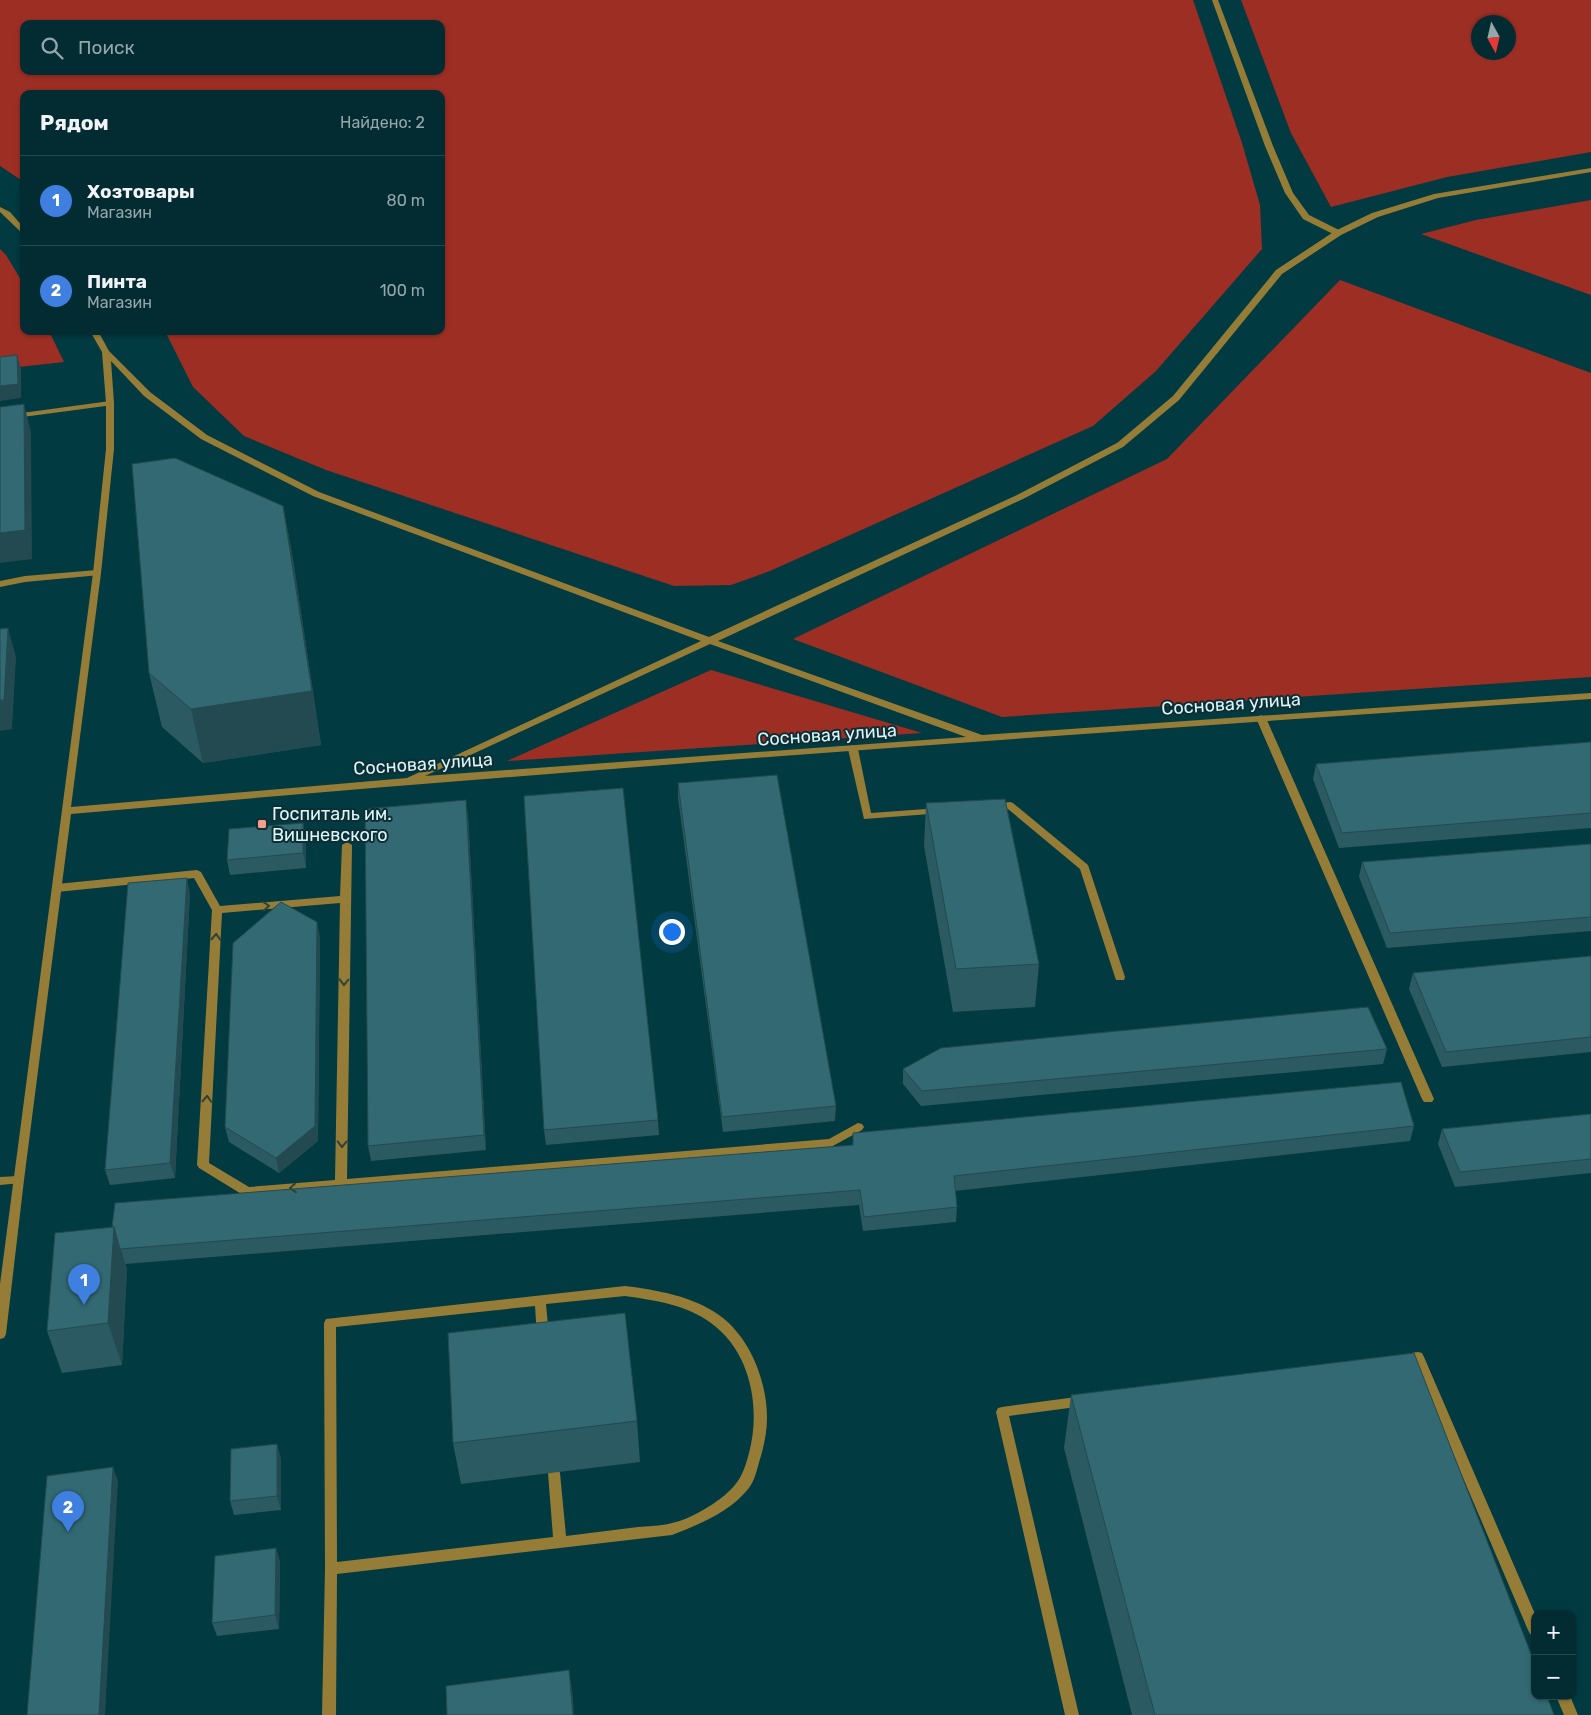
<!DOCTYPE html>
<html lang="ru">
<head>
<meta charset="utf-8">
<style>
	:root { --surface:#022c31; --page:#10383d; --text:#f1f3f6; --muted:#96a7ab; --line:#23484d; --accent:#f59d8f }
	body { margin:0; font-family:Rubik,sans-serif; background:var(--page); color:var(--text) }
	.controls { position:absolute; right:15px; bottom:15px; display:grid; overflow:hidden; border-radius:10px; box-shadow:0 1px 4px #0004 }
	.controls button { width:45px; height:45px; display:grid; place-items:center; padding:0; border:0; border-bottom:1px solid var(--line); background:var(--surface); color:var(--text); font:25px sans-serif }
	.compass { position:absolute; left:1471px; top:15px; width:45px; height:45px; border-radius:50%; background:var(--surface); box-shadow:0 1px 4px #0004; rotate:172deg }
	.you { position:absolute; left:671px; top:931px; width:18px; height:18px; margin:-12px; border:4px solid #fff; border-radius:50%; background:#1a73e8; box-shadow:0 0 0 8px #1a73e833 }
	.badge { display:grid; place-items:center; width:32px; height:32px; border-radius:50%; background:var(--accent); color:#fff; font-size:16px; font-weight:700 }
	.pin { position:absolute; translate:-50% -41px; filter:drop-shadow(0 1px 2px #0008) }
	.pin::after { content:''; position:absolute; top:26px; width:18px; height:15px; background:inherit; clip-path:polygon(0 0,100% 0,50% 100%) }
	.list { margin:0; padding:0; list-style:none }
	h2 { display:flex; justify-content:space-between; align-items:center; height:65px; margin:0; padding:0 20px; font-size:21px }
	h2 small { font-size:16px; font-weight:400; color:var(--muted) }
	.list li { display:grid; grid-template-columns:32px 1fr auto; gap:15px; align-items:center; box-sizing:border-box; height:90px; padding:0 20px; border-top:1px solid var(--line) }
	.list b { display:block; font-size:19px; white-space:nowrap }
	.list p { margin:0; font-size:16px; white-space:nowrap; color:var(--muted) }
	.list em { font-size:16px; font-style:normal; color:var(--muted) }
	.icon { flex:none; width:28px; height:28px; fill:none; stroke:currentColor; stroke-width:2; stroke-linecap:round; stroke-linejoin:round }
	.map { position:relative; flex:none; width:1591px; height:1715px; overflow:hidden }
	.search { position:absolute; background:var(--surface); box-shadow:0 1px 4px #0004; left:20px; top:20px; width:425px; height:55px; display:flex; align-items:center; gap:12px; box-sizing:border-box; padding:0 18px; border-radius:10px; color:var(--muted); font-size:19px }
	.panel { position:absolute; background:var(--surface); box-shadow:0 1px 4px #0004; left:20px; top:90px; width:425px; height:245px; border-radius:10px }
	.map>svg:first-child { display:block }
</style>
</head>
<body>
<div class="map">
<svg width="1591" height="1715" viewBox="0 0 1591 1715">
	<rect width="100%" height="100%" fill="#023a41"/>
	<g fill="#9d2e24" fill-rule="evenodd">
		<path d="M0,0h1193l49,143 18,62 2,44 -106,122 -63,55 -323,145 -39,14 -57,1 -348,-116 -82,-34 -51,-49 -28,-56h276v-237h-417v88l-24,-16zM24,24h417v47h-417z"/>
		<path d="M1241,0h350v152l-144,25 -116,30 -40,-74zM1478,22h30v30h-30z"/>
		<polygon points="1591,200 1591,295 1421,234 1476,220"/>
		<polygon points="0,249 6,255 24,285 24,331 49,331 64,362 0,369"/>
		<polygon points="1340,280 1591,373 1591,677 1002,717 793,639 1167,459"/>
		<polygon points="711,670 922,733 507,761"/>
	</g>
	<g fill="none" stroke-linecap="round" stroke-linejoin="round">
		<g fill="#967d37" fill-rule="evenodd">
			<polygon points="1212,0 1218,0 1273,146 1293,193 1309,215 1341,231 1341,235 1335,235 1303,219 1285,193 1265,146"/>
			<polygon points="110,401 113,401 113,405 0,420 0,416"/>
			<polygon points="97,570 101,573 100,575 25,582 0,587 0,581 25,576"/>
			<polygon points="1261,715 1266,718 1434,1099 1432,1102 1424,1102 1422,1099 1256,718"/>
			<polygon points="853,746 858,749 871,813 940,808 945,811 943,813 864,819 848,749"/>
			<polygon points="1010,802 1013,803 1088,865 1125,977 1124,980 1116,980 1115,977 1080,869 1008,809 994,810 989,807 994,804"/>
			<path d="M347,842l5,3 -5,334 482,-40 29,-16 4,1 2,3 -2,3 -31,17 -584,50 -4,-2 -44,-27 -2,-3 15,-255 -18,-32 -137,14 -5,-4 5,-4 140,-14 4,2 19,34 120,-10 2,-51zM340,903l-5,277 -86,7 -40,-24 13,-250z"/>
			<polygon points="18,1176 22,1177 24,1180 22,1183 0,1185 0,1177"/>
			<path d="M625,1286c32,4 67,10 94,29 31,22 48,66 48,103 0,14 -3,28 -7,41 -3,10 -5,21 -11,29 -19,24 -49,36 -77,47l-335,39 -1,141h-14l3,-146 -1,-246 2,-4zM625,1296c29,4 62,9 86,27 40,29 50,85 38,130 -5,19 -9,29 -24,42 -15,12 -35,24 -53,28 -11,3 -23,3 -34,4 -24,3 -48,6 -72,9l-6,-63 -2,-4 -4,-2 -4,2 -2,4 5,64 -216,25 -1,-235 199,-21 2,30 2,4 4,1 4,-1 2,-4 -3,-32z"/>
			<polygon points="1418,1352 1422,1353 1424,1357 1535,1614 1535,1636 1530,1634 1528,1630 1414,1363 1403,1364 1399,1363 1397,1359 1399,1355"/>
			<polygon points="1084,1396 1088,1397 1090,1401 1088,1405 1084,1406 1009,1416 1079,1715 1065,1715 996,1412 998,1408 1002,1407"/>
			<polygon points="1556,1696 1570,1696 1578,1715 1564,1715"/>
		</g>
		<g fill="#967d37" fill-rule="evenodd">
			<path d="M1591,168v4l-153,26 -60,19 -37,18 -59,39 -103,126 -56,47 -100,52 -305,142 264,94 609,-42v6c-507,34 -1014,70 -1520,115l-47,366 -18,154 -2,4 -4,1v-55l93,-711 13,-124v-46l-4,-51 -12,-21h8l11,20 41,41 57,43 112,57 390,145 308,-142 100,-52 56,-47 103,-126 59,-39 37,-18 62,-19zM111,361l33,35 57,43 112,57 388,145 -294,137 -336,29 30,-234 13,-124v-46zM710,644l256,93 -541,39z"/>
			<polygon points="0,207 10,212 24,228 24,235 0,212"/>
		</g>
	</g>
	<g fill="#2b5a62">
		<polygon points="283,506 293,559 321,745 203,763 162,727 149,673"/>
		<polygon points="1591,742 1591,828 1339,848 1313,779 1316,764"/>
		<polygon points="678,783 836,1106 835,1121 723,1132 678,798"/>
		<polygon points="926,803 1039,964 1035,1007 953,1012 924,846"/>
		<polygon points="468,815 486,1150 371,1161 368,1146"/>
		<polygon points="306,838 306,868 230,875 227,860"/>
		<polygon points="1591,844 1591,931 1387,948 1359,877 1362,862"/>
		<polygon points="190,893 175,1178 110,1185 105,1170"/>
		<polygon points="320,937 318,1141 279,1173 229,1142 225,1127"/>
		<polygon points="1591,956 1591,1052 1442,1067 1409,989 1413,973"/>
		<polygon points="1387,1049 1383,1064 921,1106 903,1084 903,1069"/>
		<polygon points="1591,1114 1591,1173 1455,1187 1438,1144 1442,1129"/>
		<polygon points="658,1120 659,1135 546,1145 544,1130"/>
		<polygon points="1414,1126 1410,1141 955,1191 957,1207 956,1222 863,1231 859,1205 125,1264 127,1269 122,1365 62,1373 47,1331 55,1233"/>
		<polygon points="1071,1395 1554,1715 1132,1715 1064,1448"/>
		<polygon points="637,1421 640,1462 461,1484 453,1443"/>
		<polygon points="281,1458 281,1510 234,1515 230,1501"/>
		<polygon points="276,1548 280,1562 279,1629 217,1636 212,1623"/>
	</g>
	<g fill="#234a50">
		<polygon points="17,355 21,369 21,398 0,401 0,386"/>
		<polygon points="24,404 31,432 32,559 0,563 0,533"/>
		<polygon points="283,506 293,559 321,745 203,763 191,709"/>
		<polygon points="8,628 16,657 12,729 0,731 0,700"/>
		<polygon points="466,800 468,815 486,1150 484,1135"/>
		<polygon points="303,823 306,838 306,868 303,853"/>
		<polygon points="187,878 190,893 175,1178 170,1163"/>
		<polygon points="317,922 320,937 318,1141 279,1173 276,1158"/>
		<polygon points="114,1227 127,1269 122,1365 108,1323"/>
		<polygon points="277,1444 281,1458 281,1510 277,1496"/>
		<polygon points="113,1467 118,1481 105,1715 99,1715"/>
		<polygon points="276,1548 280,1562 279,1629 275,1615"/>
		<polygon points="569,1670 573,1697 574,1715 573,1715"/>
	</g>
	<g fill="#326972" stroke="#234a50">
		<polygon points="17,355 18,384 0,386 0,357"/>
		<polygon points="24,404 25,530 0,533 0,407"/>
		<polygon points="175,458 283,506 312,691 191,709 149,673 132,464"/>
		<polygon points="8,628 4,700 0,700 0,629"/>
		<polygon points="1591,742 1591,813 1342,833 1316,764"/>
		<polygon points="777,775 836,1106 722,1117 678,783"/>
		<polygon points="623,788 658,1120 544,1130 524,796"/>
		<polygon points="1005,799 1039,964 956,969 926,803"/>
		<polygon points="466,800 484,1135 368,1146 365,809"/>
		<polygon points="303,823 303,853 227,860 229,829"/>
		<polygon points="1591,844 1591,917 1390,933 1362,862"/>
		<polygon points="187,878 170,1163 105,1170 128,883"/>
		<polygon points="281,902 317,922 315,1126 276,1158 225,1127 233,943"/>
		<polygon points="1591,956 1591,1037 1446,1052 1413,973"/>
		<polygon points="1368,1007 1387,1049 922,1091 903,1069 941,1048"/>
		<polygon points="1401,1082 1414,1126 954,1176 957,1207 864,1217 860,1190 120,1249 114,1227 112,1227 115,1203 853,1145 853,1133"/>
		<polygon points="1591,1114 1591,1159 1460,1172 1442,1129"/>
		<polygon points="114,1227 108,1323 47,1331 55,1233"/>
		<polygon points="625,1313 637,1421 453,1443 448,1333"/>
		<polygon points="1414,1353 1535,1664 1535,1696 1547,1696 1554,1715 1155,1715 1071,1395"/>
		<polygon points="277,1444 277,1496 230,1501 231,1449"/>
		<polygon points="113,1467 99,1715 27,1715 47,1476"/>
		<polygon points="276,1548 275,1615 212,1623 215,1556"/>
		<polygon points="569,1670 573,1715 447,1715 446,1686"/>
	</g>
	<defs><path id="oneway-chevron" d="M-2-3.5L2.5 0L-2 3.5" fill="none" stroke-width="1.6" stroke-linecap="round" stroke-linejoin="round" transform="scale(1.25)"/></defs>
	<g stroke="#324133">
		<use href="#oneway-chevron" transform="translate(266 906) rotate(-5)"/>
		<use href="#oneway-chevron" transform="translate(216 937) rotate(-87)"/>
		<use href="#oneway-chevron" transform="translate(344 982) rotate(91)"/>
		<use href="#oneway-chevron" transform="translate(207 1099) rotate(-87)"/>
		<use href="#oneway-chevron" transform="translate(342 1144) rotate(91)"/>
		<use href="#oneway-chevron" transform="translate(293 1188) rotate(175)"/>
	</g>
	<rect fill="#f59d8f" stroke="#102d32" stroke-width="2" x="257" y="819" width="10" height="10" rx="2.5"/>
	<g text-anchor="middle" stroke-width="4" stroke-linejoin="round" paint-order="stroke">
		<g font-size="18" fill="#d6f8fe" stroke="#102d32">
			<text transform="translate(1231 704) rotate(-4)" y="6">Сосновая улица</text>
			<text transform="translate(827 735) rotate(-4)" y="6">Сосновая улица</text>
			<text transform="translate(423 764) rotate(-4)" y="6">Сосновая улица</text>
		</g>
		<g font-size="18" fill="#d6f8fe" stroke="#102d32" text-anchor="start">
			<text x="272" y="820">Госпиталь им.<tspan x="272" dy="21">Вишневского</tspan></text>
		</g>
	</g>
</svg>
<div class="controls">
<button>+</button>
<button>−</button>
</div>
<svg class="compass" viewBox="-18 -18 36 36"><path d="M0-13l5 13h-10z" fill="#e53935"/><path d="M0 13l5-13h-10z" fill="#96a7ab"/></svg>
<div class="you"></div>
<div class="pin badge" style="left:84px;top:1305px;background:#3f7fe0">1</div>
<div class="pin badge" style="left:68px;top:1532px;background:#3f7fe0">2</div>
<div class="search"><svg class="icon" aria-label="search" viewBox="0 0 24 24"><circle cx="10" cy="10" r="6"/><path d="M15 15l6 6"/></svg>Поиск</div>
<section class="panel">
<h2>Рядом<small>Найдено: 2</small></h2>
<ul class="list">
<li><span class="badge" style="background:#3f7fe0">1</span><div><b>Хозтовары</b><p>Магазин</p></div><em>80 m</em></li>
<li><span class="badge" style="background:#3f7fe0">2</span><div><b>Пинта</b><p>Магазин</p></div><em>100 m</em></li>
</ul>
</section>
</div>
</body>
</html>
